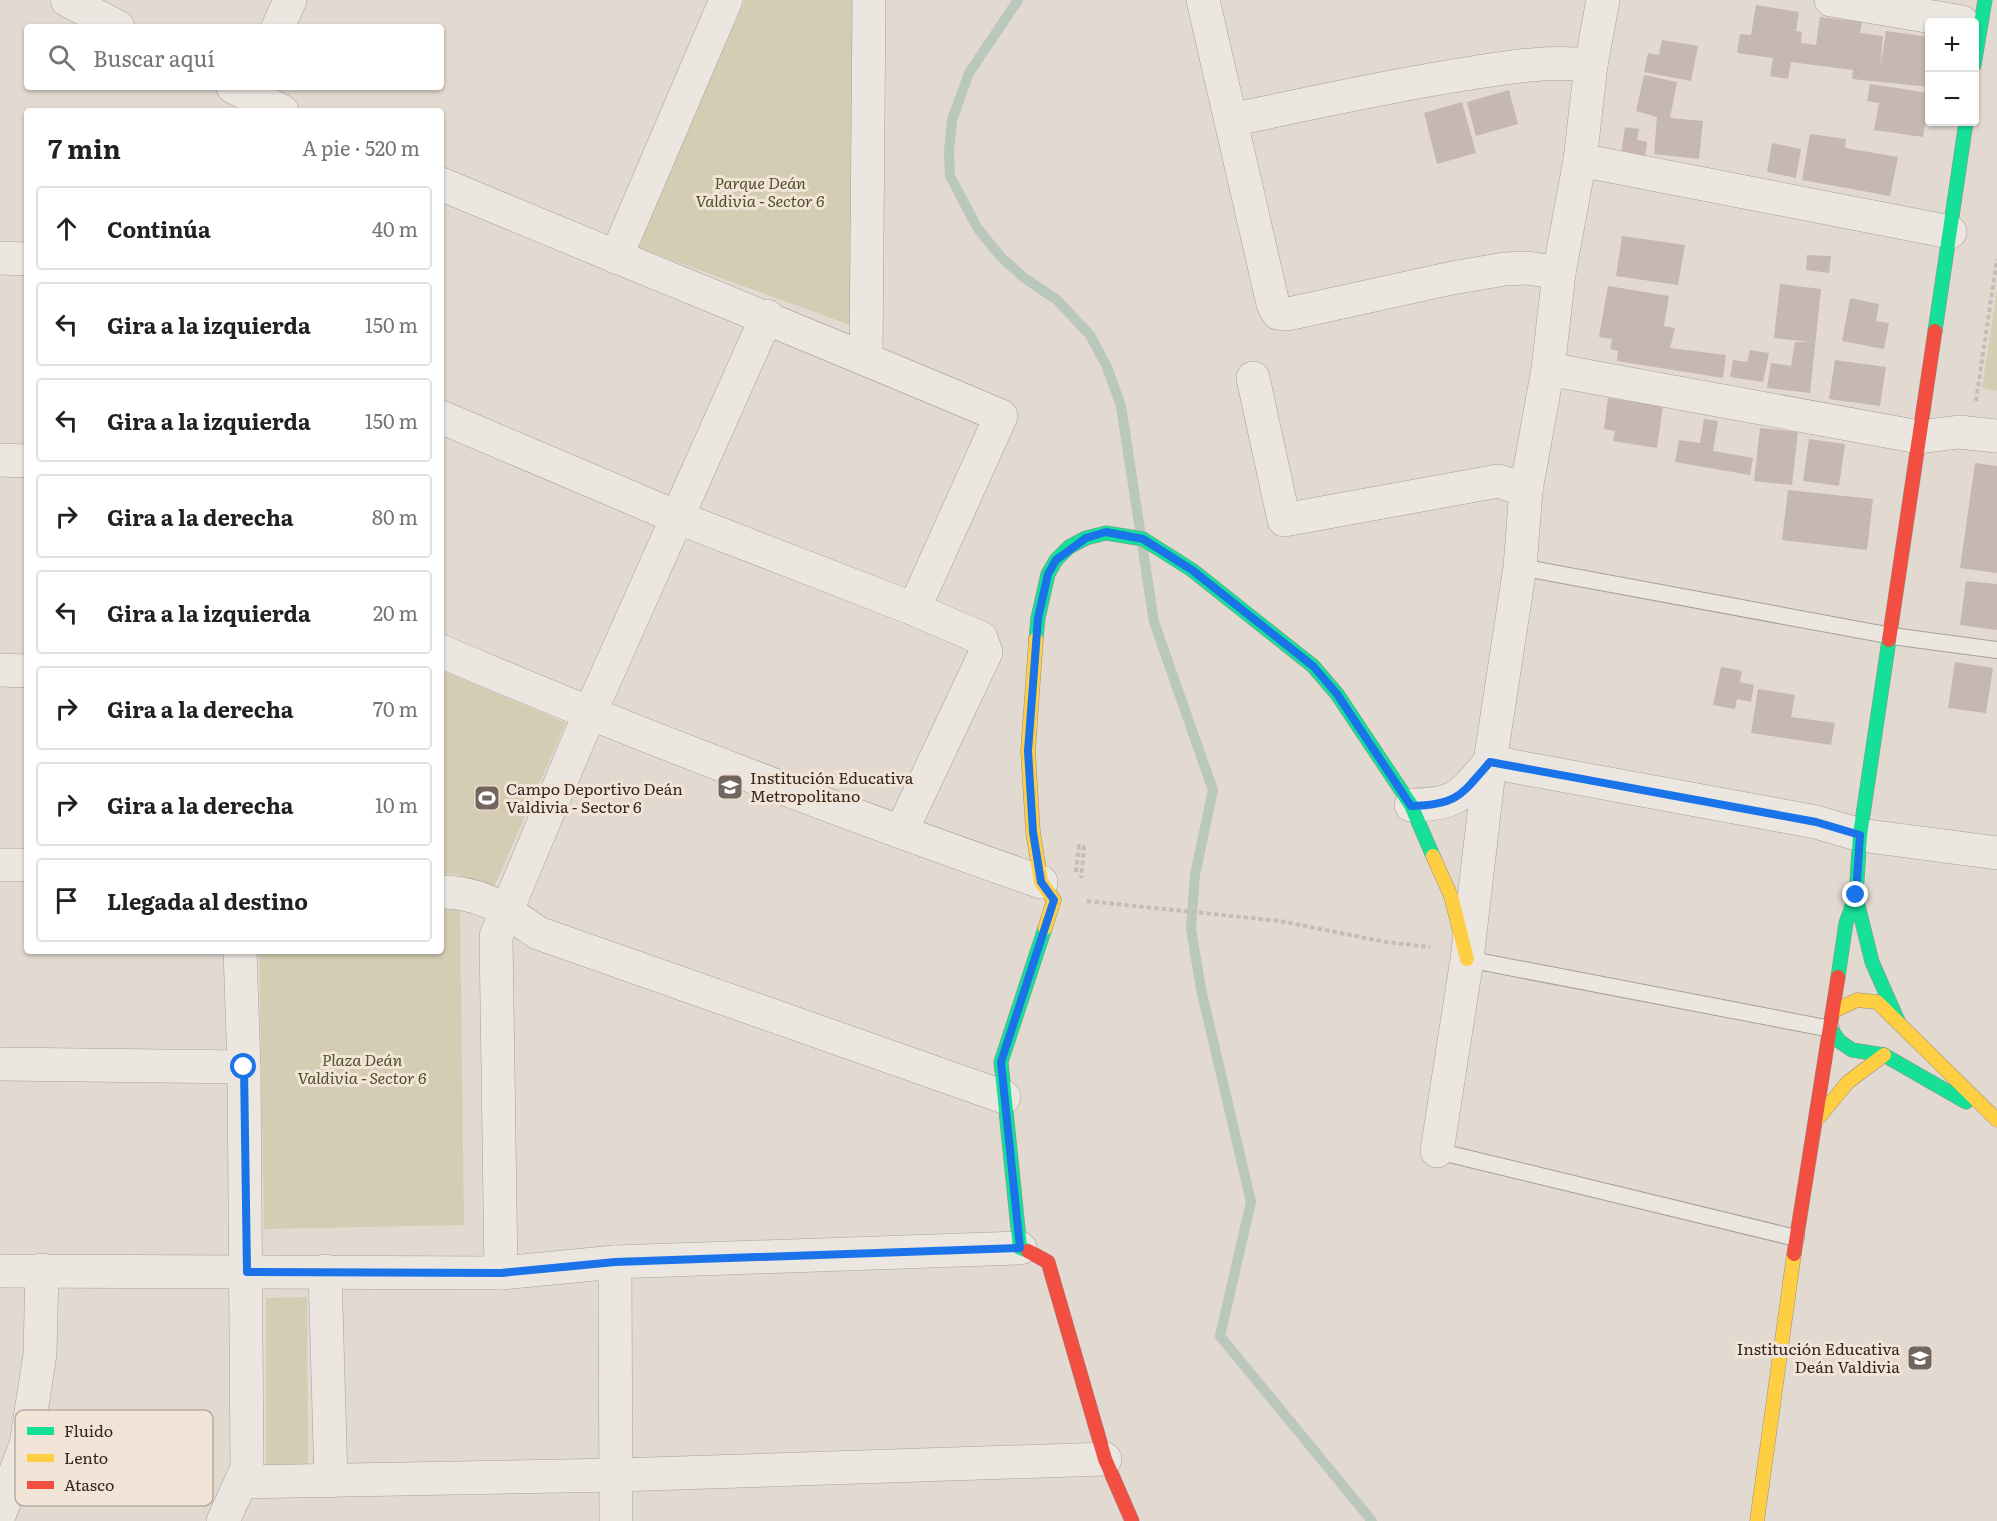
<!DOCTYPE html>
<html lang="es">
<head>
<meta charset="utf-8">
<style>
	:root { --surface:#fff; --page:#f6f6f6; --text:#202124; --muted:#757577; --line:#e0e0e0 }
	body { margin:0; font-family:Literata,serif; background:var(--page); color:var(--text) }
	.controls { position:absolute; right:18px; top:18px; display:grid; overflow:hidden; border-radius:6px; box-shadow:0 2px 4px #0004 }
	.controls button { width:54px; height:54px; display:grid; place-items:center; padding:0; border:0; border-bottom:2px solid var(--line); background:var(--surface); color:var(--text); font:30px sans-serif }
	.stop { position:absolute; width:18px; height:18px; margin:-14px; border:4px solid #1a73e8; border-radius:50%; background:#fff }
	.stop.end { background:#1a73e8; border-color:#fff; box-shadow:0 2px 6px #0008 }
	.list { margin:0; padding:0; list-style:none }
	h2 { display:flex; justify-content:space-between; align-items:center; height:78px; margin:0; padding:0 24px; font-size:26px }
	h2 small { font-size:20px; font-weight:400; color:var(--muted) }
	.list li { display:grid; grid-template-columns:39px 1fr auto; gap:18px; align-items:center; box-sizing:border-box; height:84px; margin:0 12px 12px; padding:0 12px; border:2px solid var(--line); border-radius:6px }
	.list b { display:block; font-size:22px; white-space:nowrap }
	.list em { font-size:20px; font-style:normal; color:var(--muted) }
	.icon { flex:none; width:33px; height:33px; fill:none; stroke:currentColor; stroke-width:2; stroke-linecap:round; stroke-linejoin:round }
	.map { position:relative; flex:none; width:1997px; height:1521px; overflow:hidden }
	.search { position:absolute; background:var(--surface); box-shadow:0 2px 4px #0004; left:24px; top:24px; width:420px; height:66px; display:flex; align-items:center; gap:15px; box-sizing:border-box; padding:0 21px; border-radius:6px; color:var(--muted); font-size:22px }
	.panel { position:absolute; background:var(--surface); box-shadow:0 2px 4px #0004; left:24px; top:108px; width:420px; height:846px; border-radius:6px }
	.map>svg:first-child { display:block }
</style>
</head>
<body>
<div class="map">
<svg width="1997" height="1521" viewBox="0 0 1997 1521">
	<rect width="100%" height="100%" fill="#e2d9d0"/>
	<g fill="#d4cdb4">
		<polygon points="745,0 853,0 850,325 636,247"/>
		<polygon points="1997,289 1997,391 1982,388"/>
		<polygon points="441,670 566,723 494,887 455,874 441,874"/>
		<polygon points="460,909 464,1225 264,1229 259,951 441,951 441,910"/>
		<polygon points="307,1297 308,1468 266,1468 266,1298"/>
	</g>
	<g fill="none" stroke-linecap="round" stroke-linejoin="round">
		<polyline stroke="#b9c7bc" stroke-width="10" points="1018,0 969,73 952,120 949,151 950,176 978,229 1001,257 1023,277 1057,300 1090,335 1107,367 1121,406 1154,622 1213,790 1195,875 1191,929 1201,989 1251,1202 1220,1336 1372,1521"/>
	</g>
	<g fill="#c6b7b1">
		<polygon points="1756,5 1799,12 1796,31 1802,32 1801,43 1816,45 1820,17 1862,22 1860,33 1883,36 1880,70 1886,31 1930,37 1930,87 1852,79 1853,70 1791,62 1788,79 1770,76 1773,58 1737,53 1740,34 1751,35"/>
		<polygon points="1662,40 1698,46 1691,81 1644,72 1648,53 1659,55"/>
		<polygon points="1644,75 1677,82 1670,118 1703,121 1699,159 1654,154 1657,117 1636,111"/>
		<polygon points="1870,84 1930,93 1923,137 1874,130 1879,103 1867,101"/>
		<polygon points="1509,90 1518,124 1476,136 1467,102"/>
		<polygon points="1462,102 1476,153 1437,164 1424,113"/>
		<polygon points="1625,127 1639,129 1637,140 1647,142 1645,159 1621,155"/>
		<polygon points="1810,134 1846,139 1845,148 1898,157 1890,196 1802,180"/>
		<polygon points="1772,143 1801,149 1796,178 1767,172"/>
		<polygon points="1622,236 1685,245 1678,285 1616,276"/>
		<polygon points="1807,255 1831,256 1829,273 1806,270"/>
		<polygon points="1780,284 1821,289 1810,393 1767,388 1771,363 1791,366 1795,342 1810,342 1774,338"/>
		<polygon points="1608,286 1669,296 1664,326 1675,328 1670,348 1726,355 1723,378 1617,361 1618,351 1610,349 1612,339 1599,337"/>
		<polygon points="1850,298 1879,304 1876,321 1889,323 1884,349 1842,341"/>
		<polygon points="1750,350 1769,353 1763,382 1730,377 1733,360 1747,362"/>
		<polygon points="1835,360 1886,367 1880,406 1829,399"/>
		<polygon points="1608,398 1663,406 1657,448 1613,441 1615,431 1604,429"/>
		<polygon points="1704,419 1718,421 1713,451 1753,458 1750,475 1675,462 1679,440 1700,443"/>
		<polygon points="1760,428 1798,432 1792,485 1754,481"/>
		<polygon points="1809,439 1845,444 1839,486 1803,481"/>
		<polygon points="1975,463 1997,466 1997,573 1960,568"/>
		<polygon points="1788,490 1873,499 1867,550 1782,540"/>
		<polygon points="1966,581 1997,584 1997,630 1960,625"/>
		<polygon points="1955,662 1993,668 1986,713 1948,708"/>
		<polygon points="1721,667 1742,671 1740,682 1754,685 1751,702 1737,699 1735,709 1713,705"/>
		<polygon points="1758,689 1795,695 1791,717 1835,723 1831,745 1751,733"/>
	</g>
	<g fill="none" stroke-linecap="round" stroke-linejoin="round">
		<g stroke="#a89f98" stroke-width="18">
			<g id="lane">
				<polyline points="1520,567 1892,636 1997,650"/>
				<polyline points="1467,959 1831,1029"/>
				<polyline points="1437,1151 1796,1238"/>
			</g>
		</g>
		<g stroke="#a89f98" stroke-width="34">
			<g id="street">
				<polyline points="67,0 118,27"/>
				<polyline points="1203,0 1273,304 1278,313 1288,314 1452,278 1505,269 1528,268 1559,273"/>
				<polyline points="1831,0 1962,22"/>
				<polyline points="278,27 290,0"/>
				<polyline points="233,87 282,111"/>
				<path d="M1231,120c76,-16 152,-33 228,-45 45,-7 86,-15 132,-10"/>
				<polyline points="1580,160 1950,232"/>
				<path d="M441,184c186,78 374,153 560,232l-87,193"/>
				<polyline points="616,257 726,0"/>
				<polyline points="0,258 27,259"/>
				<polyline points="866,358 869,0"/>
				<polyline points="1548,369 1919,437 1959,432 1997,436"/>
				<polyline points="1253,378 1284,520 1498,481 1526,490"/>
				<polyline points="441,417 679,518 914,609 981,638 986,652 901,832"/>
				<polyline points="0,460 27,461"/>
				<path d="M441,651c197,85 398,160 600,231"/>
				<polyline points="0,670 27,671"/>
				<path d="M1411,805c47,0 50,-10 79,-43l326,60 44,13 137,18"/>
				<polyline points="0,865 27,865"/>
				<path d="M441,892c42,0 64,18 97,41l466,164"/>
				<polyline points="0,1064 244,1067"/>
				<polyline points="1437,1151 1467,959 1490,762 1520,567 1526,490 1548,369 1559,273 1580,160 1591,65 1603,0"/>
				<polyline points="615,1262 616,1521"/>
				<polyline points="0,1271 501,1273 615,1262 1020,1248"/>
				<polyline points="325,1271 331,1481"/>
				<polyline points="501,1273 496,936 589,715 767,316"/>
				<polyline points="243,1482 616,1475 1105,1459"/>
				<polyline points="0,1513 26,1444 40,1354 42,1270"/>
				<polyline points="223,1521 247,1468 244,1067 240,951"/>
			</g>
		</g>
		<g stroke="#988f88" stroke-width="15">
			<g id="fast">
				<polyline points="1974,65 1985,0"/>
				<polyline points="1935,331 1966,122"/>
				<polyline points="1036,639 1038,618 1048,574 1056,560 1069,547 1086,538 1106,533 1143,539 1192,570 1313,666 1337,694 1411,805 1433,856"/>
				<polyline points="1856,897 1872,962 1898,1021"/>
				<polyline points="1838,977 1846,923 1856,895 1860,835 1889,640"/>
				<polyline points="1831,1029 1839,1041 1852,1050 1884,1055 1966,1102"/>
				<polyline points="1028,1251 1020,1248 1001,1062 1045,928"/>
			</g>
		</g>
		<g stroke="#988f88" stroke-width="15">
			<g id="slow">
				<polyline points="1036,639 1028,751 1033,832 1041,882 1054,900 1045,928"/>
				<polyline points="1433,856 1451,896 1467,959"/>
				<polyline points="1834,1011 1857,1000 1877,1002 1997,1120"/>
				<polyline points="1819,1117 1848,1082 1884,1055"/>
				<polyline points="1757,1521 1794,1254"/>
			</g>
		</g>
		<g stroke="#988f88" stroke-width="15">
			<g id="jam">
				<polyline points="1889,640 1935,331"/>
				<polyline points="1028,1251 1048,1262 1105,1459 1132,1521"/>
				<polyline points="1794,1254 1838,977"/>
			</g>
		</g>
		<g stroke="#c4bdb7" stroke-width="4" stroke-dasharray="4.5 3" stroke-linecap="butt">
			<polyline points="1976,401 1997,259"/>
			<polyline points="1076,872 1079,846 1084,847 1081,878"/>
			<polyline points="1087,901 1280,921 1386,942 1430,947"/>
		</g>
		<use href="#lane" stroke="#ebe6e0" stroke-width="16"/>
		<use href="#street" stroke="#ebe6e0" stroke-width="33"/>
		<use href="#fast" stroke="#16e098" stroke-width="14"/>
		<use href="#slow" stroke="#ffcf43" stroke-width="14"/>
		<use href="#jam" stroke="#f24e42" stroke-width="14"/>
	</g>
	<g fill="none" stroke-linecap="round" stroke-linejoin="round">
		<path stroke="#1a73e8" stroke-width="8" d="M244,1067l3,205 254,1 114,-11 405,-14 -19,-186 53,-162 -13,-18 -8,-50 -5,-81 10,-133 10,-44 8,-14 30,-22 20,-6 37,7 49,31 121,96 24,28 74,112c47,-1 50,-11 79,-44l326,60 44,13 -4,60"/>
	</g>
	<defs>
		<g id="school-square" transform="scale(1.35)"><rect x="-9" y="-9" width="18" height="18" rx="4" fill="#72655e" stroke="#f2e4d7"/><path d="M0-5L7-2L0 1L-7-2ZM-4 1L0 2.5L4 1V4Q0 6-4 4Z" fill="#fff"/></g>
		<g id="stadium-square" transform="scale(1.35)"><rect x="-9" y="-9" width="18" height="18" rx="4" fill="#72655e" stroke="#f2e4d7"/><path d="M0-5a6.5 5 0 1 0 0 10a6.5 5 0 1 0 0-10ZM-3.5-1.8h7v3.6h-7Z" fill="#fff"/></g>
	</defs>
	<g fill-rule="evenodd">
		<use href="#school-square" x="730" y="787"/>
		<use href="#stadium-square" x="487" y="798"/>
		<use href="#school-square" x="1920" y="1358"/>
	</g>
	<g text-anchor="middle" stroke-width="6" stroke-linejoin="round" paint-order="stroke">
		<g font-size="16" font-style="italic" fill="#4f5129" stroke="#f2e4d7">
			<text x="760" y="189">Parque Deán<tspan x="760" dy="18">Valdivia - Sector 6</tspan></text>
			<text x="362" y="1066">Plaza Deán<tspan x="362" dy="18">Valdivia - Sector 6</tspan></text>
		</g>
		<g font-size="16" fill="#362621" stroke="#f2e4d7" text-anchor="start">
			<text x="750" y="784">Institución Educativa<tspan x="750" dy="18">Metropolitano</tspan></text>
			<text x="506" y="795">Campo Deportivo Deán<tspan x="506" dy="18">Valdivia - Sector 6</tspan></text>
			<text x="1900" y="1355" text-anchor="end">Institución Educativa<tspan x="1900" dy="18">Deán Valdivia</tspan></text>
		</g>
	</g>
	<rect x="15" y="1410" width="198" height="96" rx="9" fill="#f2e4d7" stroke="#baaba0" stroke-width="1.5"/>
	<rect x="27" y="1427" width="27" height="8" fill="#16e098"/>
	<rect x="27" y="1454" width="27" height="8" fill="#ffcf43"/>
	<rect x="27" y="1481" width="27" height="8" fill="#f24e42"/>
	<g font-size="16" fill="#362621">
		<text x="64" y="1437">Fluido</text>
		<text x="64" y="1464">Lento</text>
		<text x="64" y="1491">Atasco</text>
	</g>
</svg>
<div class="controls">
<button>+</button>
<button>−</button>
</div>
<div class="stop" style="left:244px;top:1067px"></div>
<div class="stop end" style="left:1856px;top:895px"></div>
<div class="search"><svg class="icon" aria-label="search" viewBox="0 0 24 24"><circle cx="10" cy="10" r="6"/><path d="M15 15l6 6"/></svg>Buscar aquí</div>
<section class="panel">
<h2>7 min<small>A pie · 520 m</small></h2>
<ul class="list">
<li><svg class="icon" aria-label="ahead" viewBox="0 0 24 24"><path d="M12 20V5M6 11l6-6 6 6"/></svg><div><b>Continúa</b></div><em>40 m</em></li>
<li><svg class="icon" aria-label="left" viewBox="0 0 24 24"><path d="M17 20v-9H6M10 6l-5 5 5 5"/></svg><div><b>Gira a la izquierda</b></div><em>150 m</em></li>
<li><svg class="icon" aria-label="left" viewBox="0 0 24 24"><path d="M17 20v-9H6M10 6l-5 5 5 5"/></svg><div><b>Gira a la izquierda</b></div><em>150 m</em></li>
<li><svg class="icon" aria-label="right" viewBox="0 0 24 24"><path d="M7 20v-9h11M14 6l5 5-5 5"/></svg><div><b>Gira a la derecha</b></div><em>80 m</em></li>
<li><svg class="icon" aria-label="left" viewBox="0 0 24 24"><path d="M17 20v-9H6M10 6l-5 5 5 5"/></svg><div><b>Gira a la izquierda</b></div><em>20 m</em></li>
<li><svg class="icon" aria-label="right" viewBox="0 0 24 24"><path d="M7 20v-9h11M14 6l5 5-5 5"/></svg><div><b>Gira a la derecha</b></div><em>70 m</em></li>
<li><svg class="icon" aria-label="right" viewBox="0 0 24 24"><path d="M7 20v-9h11M14 6l5 5-5 5"/></svg><div><b>Gira a la derecha</b></div><em>10 m</em></li>
<li><svg class="icon" aria-label="arrive" viewBox="0 0 24 24"><path d="M6 21V4h12l-3 4 3 4H6"/></svg><div><b>Llegada al destino</b></div></li>
</ul>
</section>
</div>
</body>
</html>
